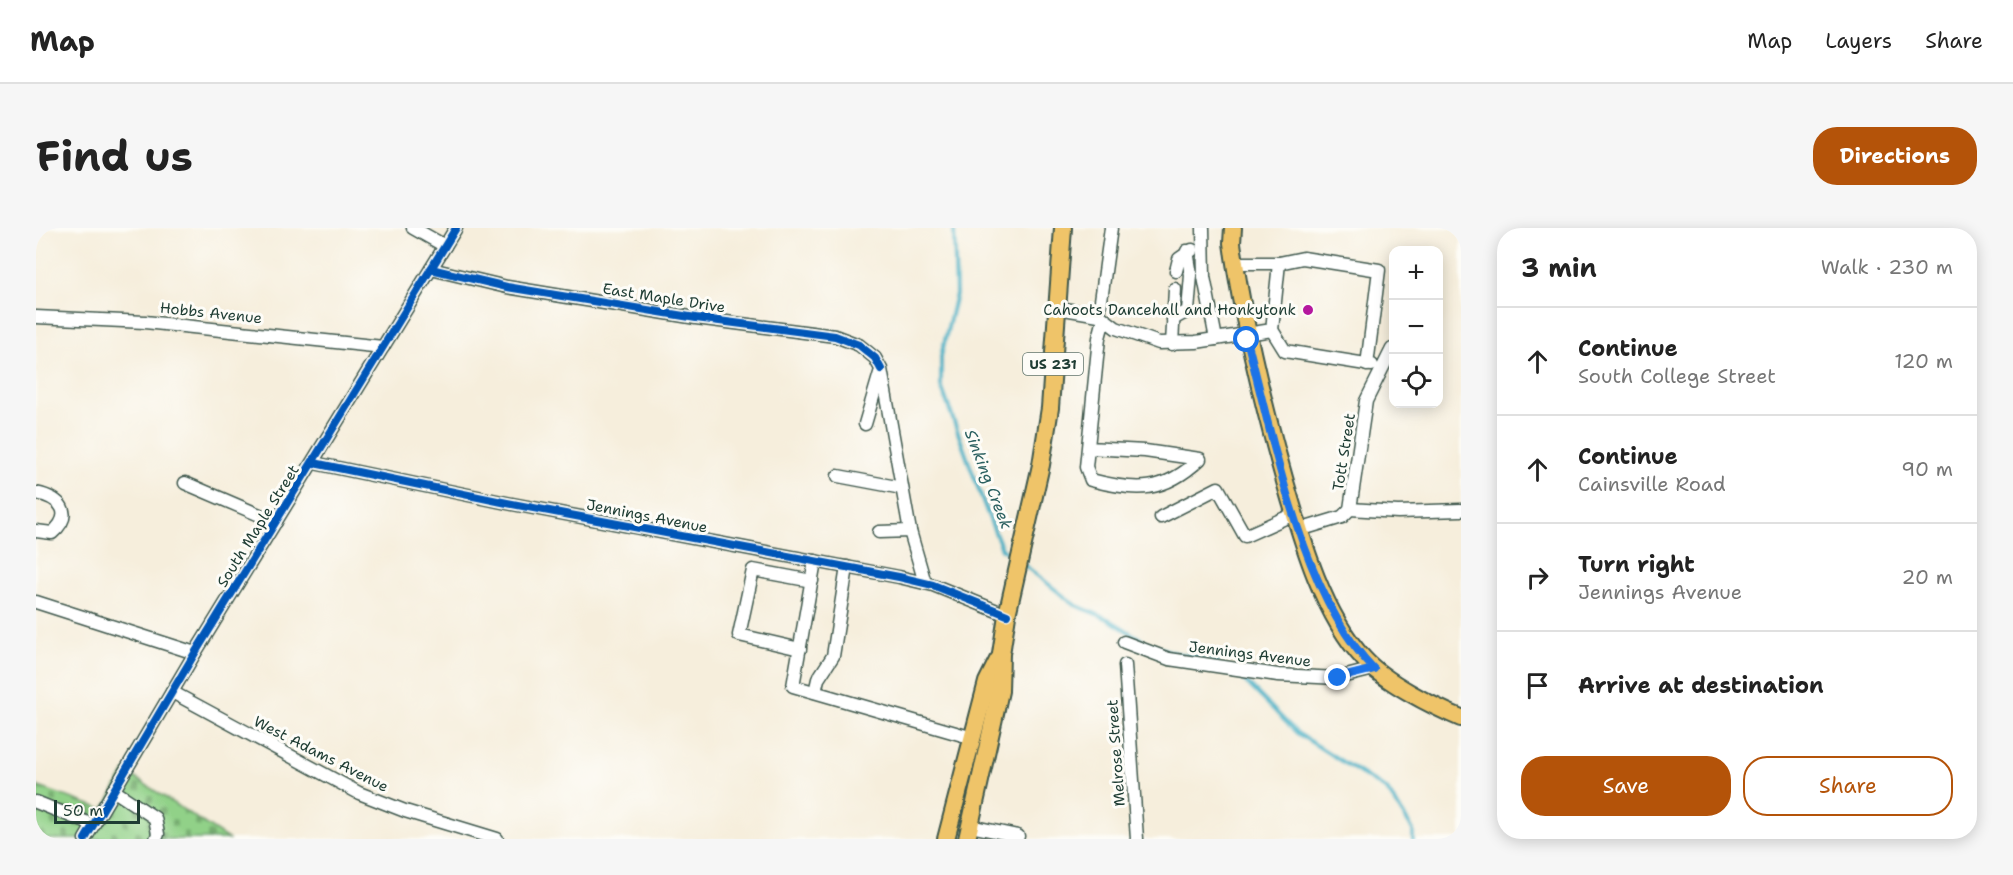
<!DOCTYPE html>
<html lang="en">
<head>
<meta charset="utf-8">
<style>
	:root { --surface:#fff; --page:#f6f6f6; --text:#222; --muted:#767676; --line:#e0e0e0; --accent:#b45309 }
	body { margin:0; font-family:"Shantell Sans",sans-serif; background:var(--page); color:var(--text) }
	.controls { position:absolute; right:18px; top:18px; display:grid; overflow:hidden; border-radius:12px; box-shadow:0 3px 15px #0003 }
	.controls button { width:54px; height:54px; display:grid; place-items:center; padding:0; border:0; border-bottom:2px solid var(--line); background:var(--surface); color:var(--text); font:30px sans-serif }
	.scale { position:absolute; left:18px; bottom:15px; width:86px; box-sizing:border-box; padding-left:6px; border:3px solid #1f3d34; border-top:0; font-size:16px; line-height:21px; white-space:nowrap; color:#1f3d34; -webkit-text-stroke:4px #fdfcf7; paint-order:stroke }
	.stop { position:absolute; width:18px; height:18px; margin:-14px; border:4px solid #1a73e8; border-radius:50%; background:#fff }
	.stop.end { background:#1a73e8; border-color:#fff; box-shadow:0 2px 6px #0008 }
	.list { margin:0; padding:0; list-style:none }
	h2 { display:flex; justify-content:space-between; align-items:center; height:78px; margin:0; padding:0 24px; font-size:26px }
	h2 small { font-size:20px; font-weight:400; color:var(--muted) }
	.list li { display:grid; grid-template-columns:39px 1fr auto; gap:18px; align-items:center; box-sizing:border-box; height:108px; padding:0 24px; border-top:2px solid var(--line) }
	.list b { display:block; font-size:22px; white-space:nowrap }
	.list p { margin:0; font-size:20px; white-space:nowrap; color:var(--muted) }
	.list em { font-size:20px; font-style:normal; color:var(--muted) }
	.actions { display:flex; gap:12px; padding:18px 24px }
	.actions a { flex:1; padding:14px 0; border:2px solid var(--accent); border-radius:24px; text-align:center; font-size:21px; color:var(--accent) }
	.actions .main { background:var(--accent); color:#fff }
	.icon { flex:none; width:33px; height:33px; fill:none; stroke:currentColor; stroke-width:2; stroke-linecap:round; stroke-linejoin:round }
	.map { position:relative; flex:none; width:1425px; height:611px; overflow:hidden; border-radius:24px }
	header { display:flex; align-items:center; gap:36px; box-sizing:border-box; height:84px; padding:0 30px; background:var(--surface); border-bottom:2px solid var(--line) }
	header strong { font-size:28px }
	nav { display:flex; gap:33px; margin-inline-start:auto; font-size:21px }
	.intro { display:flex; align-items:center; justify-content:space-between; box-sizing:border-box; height:144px; padding:0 36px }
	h1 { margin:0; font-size:42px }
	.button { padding:15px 27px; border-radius:24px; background:var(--accent); color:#fff; font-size:21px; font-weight:700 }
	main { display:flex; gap:36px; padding:0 36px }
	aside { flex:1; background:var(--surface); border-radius:24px; box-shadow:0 3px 15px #0003 }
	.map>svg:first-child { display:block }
</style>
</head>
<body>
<header>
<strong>Map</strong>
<nav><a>Map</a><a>Layers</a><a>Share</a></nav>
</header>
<div class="intro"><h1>Find us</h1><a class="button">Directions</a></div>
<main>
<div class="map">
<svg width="1425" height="611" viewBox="0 0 1425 611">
	<defs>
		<pattern id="cemetery-stones" width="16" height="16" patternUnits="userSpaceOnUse" patternTransform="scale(1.5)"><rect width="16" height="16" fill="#91d188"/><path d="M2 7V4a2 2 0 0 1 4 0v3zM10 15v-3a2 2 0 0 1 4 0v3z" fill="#76ab70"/></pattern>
	</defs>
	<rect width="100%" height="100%" fill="#fdfcf7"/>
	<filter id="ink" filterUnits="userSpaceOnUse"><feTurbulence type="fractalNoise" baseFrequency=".0167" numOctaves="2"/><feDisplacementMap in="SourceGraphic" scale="12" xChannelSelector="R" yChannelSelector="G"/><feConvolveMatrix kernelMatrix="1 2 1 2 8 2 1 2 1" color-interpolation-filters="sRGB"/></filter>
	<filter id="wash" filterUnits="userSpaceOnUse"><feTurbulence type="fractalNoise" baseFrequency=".008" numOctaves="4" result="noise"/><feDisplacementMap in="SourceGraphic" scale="24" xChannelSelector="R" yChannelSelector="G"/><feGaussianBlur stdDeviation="1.35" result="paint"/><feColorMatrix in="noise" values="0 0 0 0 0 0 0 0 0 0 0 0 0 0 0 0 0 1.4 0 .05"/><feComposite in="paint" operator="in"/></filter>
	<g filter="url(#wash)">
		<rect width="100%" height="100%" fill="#f6eedc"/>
		<g fill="url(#cemetery-stones)" stroke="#58875e" stroke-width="1.5">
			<polygon points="89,543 192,611 51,611"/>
			<polygon points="0,558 66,581 50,611 0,611"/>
		</g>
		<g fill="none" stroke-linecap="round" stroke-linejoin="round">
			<g stroke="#47b0c5" stroke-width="4">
				<polyline points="918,0 920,66 905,128 905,158 952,287 966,321 979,331"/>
				<polyline points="988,337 1039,377 1072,391 1114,417 1146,427 1173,429 1182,434"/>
				<polyline points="1201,445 1261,505 1351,562 1377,602 1377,611"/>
			</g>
		</g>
	</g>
	<g filter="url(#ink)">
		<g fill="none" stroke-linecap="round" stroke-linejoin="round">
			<g stroke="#3f584d" stroke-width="15">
				<g id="minor">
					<polyline points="377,0 409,18"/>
					<polyline points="1167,0 1168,49 1180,111"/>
					<polyline points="1243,35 1267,30 1343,42 1331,137"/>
					<polyline points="395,41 471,59 660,90 799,108 823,117 839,130 845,141 874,303"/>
					<polyline points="1140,43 1143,31 1156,22"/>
					<polyline points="1022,80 1063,87 1080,100 1123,115 1160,114 1236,102 1243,35 1199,35"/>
					<polyline points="1063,87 1075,0"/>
					<polyline points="0,89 109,94 347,119"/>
					<polyline points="1137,91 1152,83 1155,47 1151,23"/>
					<polyline points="1236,102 1249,123 1336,137"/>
					<polyline points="1136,116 1139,61"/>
					<polyline points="829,196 844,145"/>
					<path d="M1052,220l57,3 55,8c-36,34 -63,33 -109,21l-5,-13 13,-129 5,-19"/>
					<polyline points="278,235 471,275 863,349 897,357 971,387"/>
					<polyline points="802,248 866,260"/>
					<polyline points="149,255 240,294"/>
					<path d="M0,265c24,5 39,20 16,40l-16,-2"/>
					<polyline points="1314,281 1362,284 1425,282"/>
					<polyline points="1125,289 1182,260 1209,308 1258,286"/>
					<polyline points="1263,302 1306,289 1314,281 1330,173 1356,121"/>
					<polyline points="843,304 874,303 889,355"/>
					<polyline points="779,333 757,458 937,510"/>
					<polyline points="0,374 159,425"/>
					<polyline points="1088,414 1133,431 1242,447 1302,450 1338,441"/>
					<polyline points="764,421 703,407 717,342 776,353"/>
					<polyline points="1089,437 1101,611"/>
					<polyline points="136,464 323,565 369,583 461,611"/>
					<polyline points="779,464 782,451 797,428 811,339"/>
					<polyline points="77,562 119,590 122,606 120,611"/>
					<polyline points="0,574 57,597"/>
					<polyline points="934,598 982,608 981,611"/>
					<polyline points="49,611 159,425 420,0"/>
				</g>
			</g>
			<g stroke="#3f584d" stroke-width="20">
				<g id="major">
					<path d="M1197,0l-1,15c11,80 30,157 52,235 17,59 38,136 80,181 21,23 68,47 97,59"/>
					<polyline points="910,611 951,454 962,432"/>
					<polyline points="931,611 964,463 965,426 971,387 1005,237 1014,180 1027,0"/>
				</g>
			</g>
			<use href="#minor" stroke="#fff" stroke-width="12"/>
			<use href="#major" stroke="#efc469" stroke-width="16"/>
			<g stroke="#fdfcf7" stroke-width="11">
				<g id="cycleway">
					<polyline points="395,41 471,59 660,90 799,108 823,117 839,130 845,141"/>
					<polyline points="278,235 471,275 863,349 897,357 971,387"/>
					<polyline points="49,611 159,425 420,0"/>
				</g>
			</g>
			<use href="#cycleway" stroke="#0057b8" stroke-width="8"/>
		</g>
	</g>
	<g fill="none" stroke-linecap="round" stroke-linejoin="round" filter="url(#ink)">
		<path stroke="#1a73e8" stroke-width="8" d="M1211,112c26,98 55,257 127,329l-36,9"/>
	</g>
	<circle fill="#b5179e" stroke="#fdfcf7" stroke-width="2" cx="1272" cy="82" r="6"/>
	<g text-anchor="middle" stroke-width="6" stroke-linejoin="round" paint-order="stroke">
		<rect fill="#fdfcf7" stroke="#62766e" stroke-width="1.5" x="987" y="125" width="60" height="22" rx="4.5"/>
		<g font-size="14" font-weight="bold" fill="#1f3d34">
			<text x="1017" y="141">US 231</text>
		</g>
		<g font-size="15" fill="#1f3d34" stroke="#fdfcf7">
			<text transform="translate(628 70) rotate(9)" y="5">East Maple Drive</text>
			<text transform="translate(175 85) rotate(6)" y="5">Hobbs Avenue</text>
			<text transform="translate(1308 224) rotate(-81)" y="5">Tott Street</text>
			<text transform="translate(611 288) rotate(11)" y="5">Jennings Avenue</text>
			<text transform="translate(222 298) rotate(-58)" y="5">South Maple Street</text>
			<text transform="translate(1214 426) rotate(7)" y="5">Jennings Avenue</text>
			<text transform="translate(1080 525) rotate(-94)" y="5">Melrose Street</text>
			<text transform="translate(285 526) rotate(27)" y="5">West Adams Avenue</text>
		</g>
		<g font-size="15" fill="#1f3d34" stroke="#fdfcf7" text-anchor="end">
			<text x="1260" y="87">Cahoots Dancehall and Honkytonk</text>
		</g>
		<g font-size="16" font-style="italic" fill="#2b6060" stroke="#fdfcf7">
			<text transform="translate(953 251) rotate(69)" y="6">Sinking Creek</text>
		</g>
	</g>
</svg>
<div class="controls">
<button>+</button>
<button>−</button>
<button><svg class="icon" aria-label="locate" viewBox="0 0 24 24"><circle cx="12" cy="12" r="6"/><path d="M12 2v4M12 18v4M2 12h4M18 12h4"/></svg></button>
</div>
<div class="scale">50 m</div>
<div class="stop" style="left:1211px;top:112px"></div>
<div class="stop end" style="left:1302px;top:450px"></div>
</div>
<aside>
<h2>3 min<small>Walk · 230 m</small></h2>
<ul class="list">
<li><svg class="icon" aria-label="ahead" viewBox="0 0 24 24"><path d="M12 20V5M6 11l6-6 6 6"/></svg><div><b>Continue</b><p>South College Street</p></div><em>120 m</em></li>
<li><svg class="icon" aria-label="ahead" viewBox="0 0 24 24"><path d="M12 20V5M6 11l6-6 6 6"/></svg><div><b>Continue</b><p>Cainsville Road</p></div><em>90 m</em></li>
<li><svg class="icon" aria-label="right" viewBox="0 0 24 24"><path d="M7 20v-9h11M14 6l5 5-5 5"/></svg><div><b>Turn right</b><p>Jennings Avenue</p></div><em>20 m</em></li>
<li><svg class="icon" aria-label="arrive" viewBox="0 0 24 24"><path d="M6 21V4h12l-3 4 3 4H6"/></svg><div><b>Arrive at destination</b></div></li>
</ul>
<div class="actions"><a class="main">Save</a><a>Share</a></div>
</aside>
</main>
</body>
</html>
